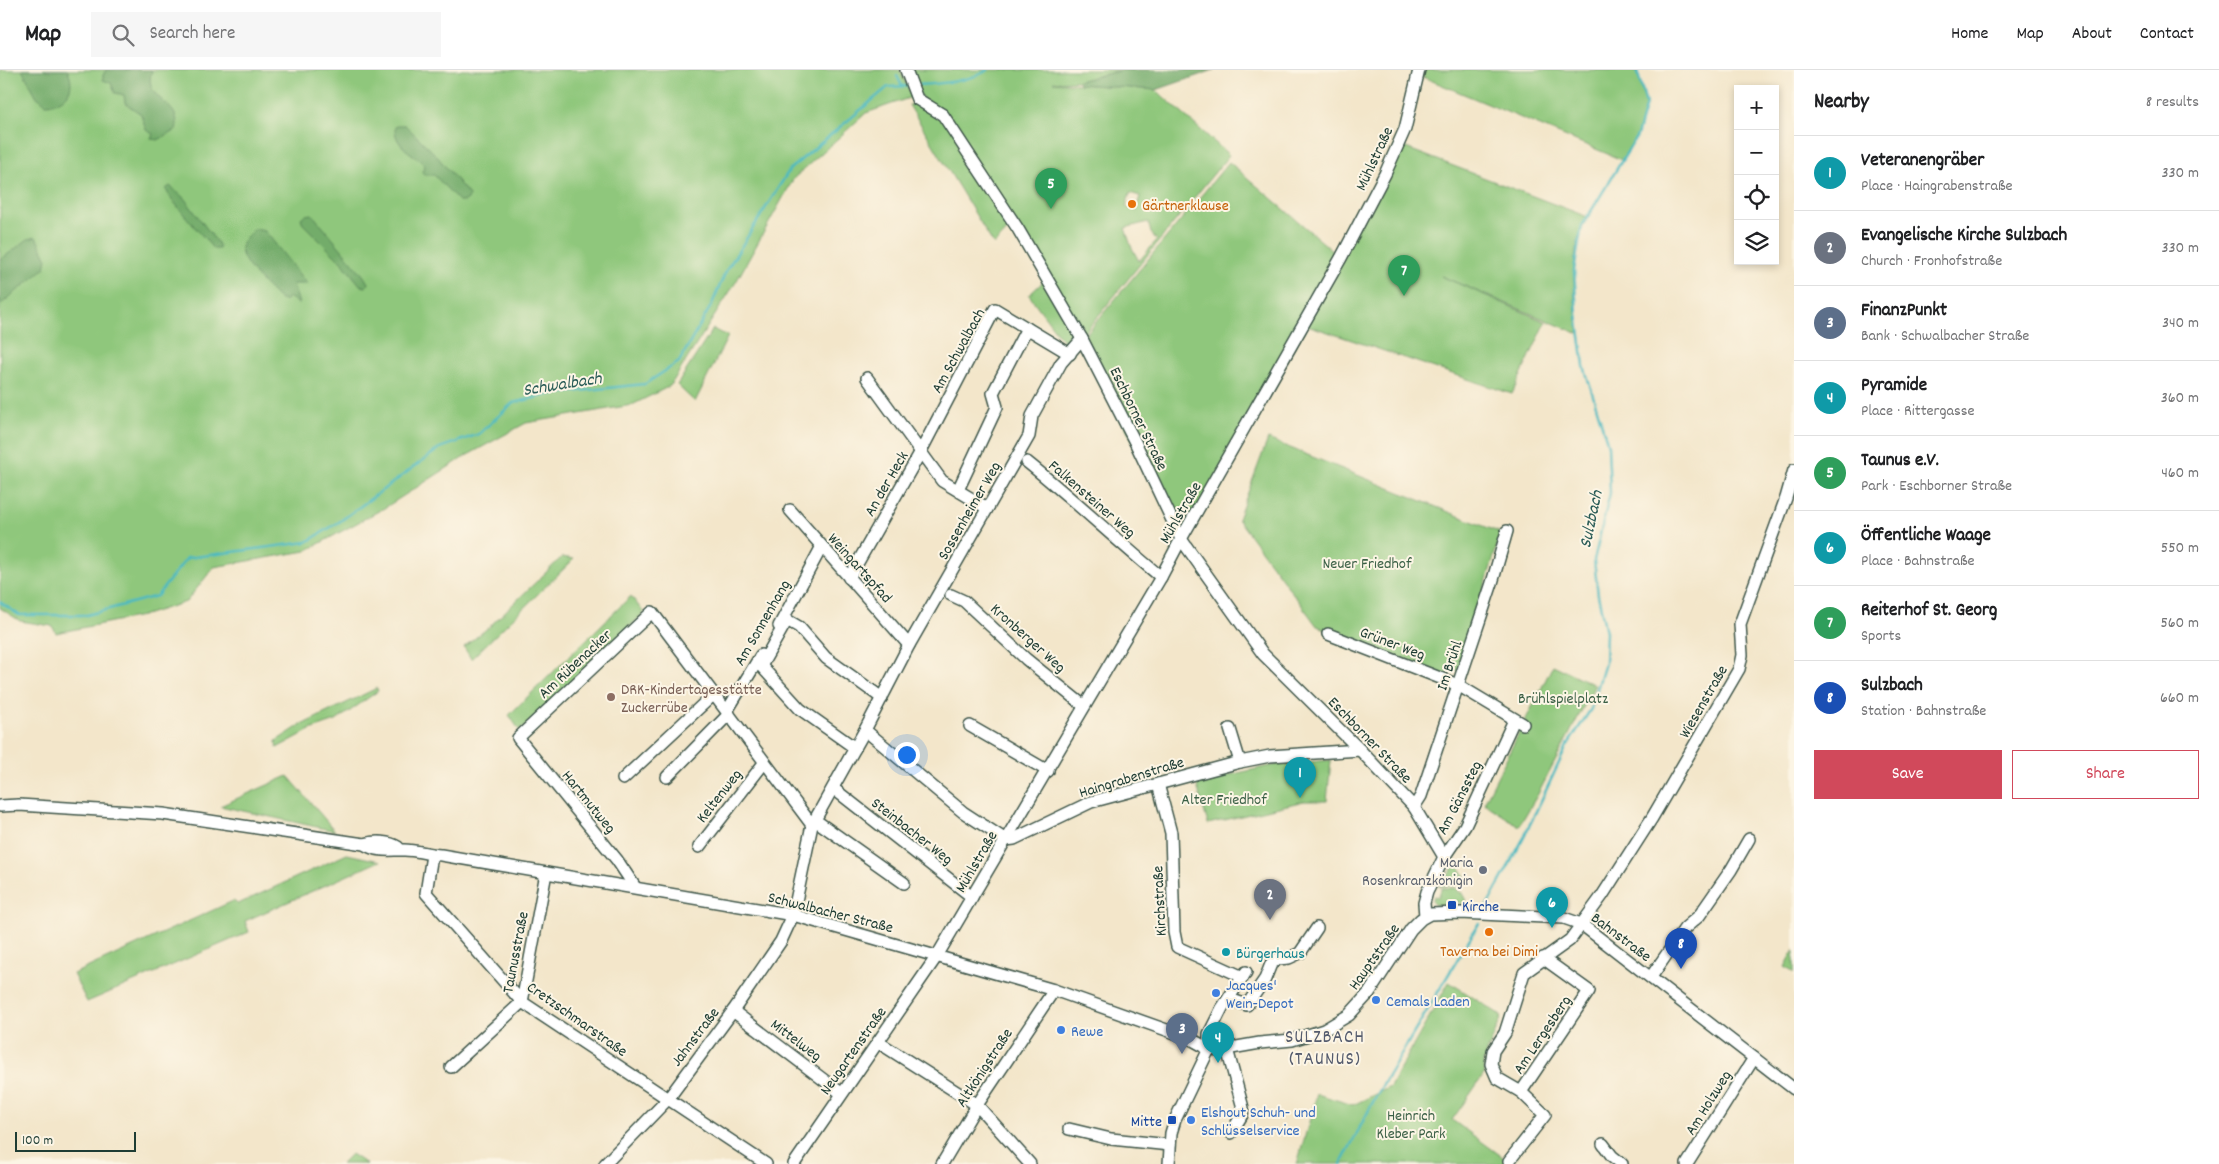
<!DOCTYPE html>
<html lang="en">
<head>
<meta charset="utf-8">
<style>
	:root { --surface:#fff; --page:#f6f6f6; --text:#202124; --muted:#757577; --line:#e0e0e0; --accent:#d1495b }
	body { margin:0; font-family:Dekko,sans-serif; background:var(--page); color:var(--text) }
	.controls { position:absolute; right:15px; top:15px; display:grid; overflow:hidden; border-radius:0px; box-shadow:0 2px 8px #0003 }
	.controls button { width:45px; height:45px; display:grid; place-items:center; padding:0; border:0; border-bottom:1px solid var(--line); background:var(--surface); color:var(--text); font:25px sans-serif }
	.scale { position:absolute; left:15px; bottom:12px; width:121px; box-sizing:border-box; padding-left:5px; border:2px solid #1f3d34; border-top:0; font-size:14px; line-height:18px; white-space:nowrap; color:#1f3d34; -webkit-text-stroke:4px #fcf5e5; paint-order:stroke }
	.you { position:absolute; left:906px; top:684px; width:18px; height:18px; margin:-12px; border:4px solid #fff; border-radius:50%; background:#1a73e8; box-shadow:0 0 0 8px #1a73e833 }
	.badge { display:grid; place-items:center; width:32px; height:32px; border-radius:50%; background:var(--accent); color:#fff; font-size:16px; font-weight:700 }
	.pin { position:absolute; translate:-50% -41px; filter:drop-shadow(0 1px 2px #0008) }
	.pin::after { content:''; position:absolute; top:26px; width:18px; height:15px; background:inherit; clip-path:polygon(0 0,100% 0,50% 100%) }
	.list { margin:0; padding:0; list-style:none }
	h2 { display:flex; justify-content:space-between; align-items:center; height:65px; margin:0; padding:0 20px; font-size:21px }
	h2 small { font-size:16px; font-weight:400; color:var(--muted) }
	.list li { display:grid; grid-template-columns:32px 1fr auto; gap:15px; align-items:center; box-sizing:border-box; height:75px; padding:0 20px; border-top:1px solid var(--line) }
	.list b { display:block; font-size:19px; white-space:nowrap }
	.list p { margin:0; font-size:16px; white-space:nowrap; color:var(--muted) }
	.list em { font-size:16px; font-style:normal; color:var(--muted) }
	.actions { display:flex; gap:10px; padding:15px 20px }
	.actions a { flex:1; padding:11px 0; border:1px solid var(--accent); border-radius:0px; text-align:center; font-size:18px; color:var(--accent) }
	.actions .main { background:var(--accent); color:#fff }
	.icon { flex:none; width:28px; height:28px; fill:none; stroke:currentColor; stroke-width:2; stroke-linecap:round; stroke-linejoin:round }
	.map { position:relative; flex:none; width:1794px; height:1094px; overflow:hidden }
	header { display:flex; align-items:center; gap:30px; box-sizing:border-box; height:70px; padding:0 25px; background:var(--surface); border-bottom:1px solid var(--line) }
	header strong { font-size:24px }
	nav { display:flex; gap:28px; margin-inline-start:auto; font-size:18px }
	.search { width:350px; height:45px; background:var(--page); display:flex; align-items:center; gap:12px; box-sizing:border-box; padding:0 18px; border-radius:0px; color:var(--muted); font-size:19px }
	main { display:flex }
	aside { flex:1; background:var(--surface) }
	.map>svg:first-child { display:block }
</style>
</head>
<body>
<header>
<strong>Map</strong>
<div class="search"><svg class="icon" aria-label="search" viewBox="0 0 24 24"><circle cx="10" cy="10" r="6"/><path d="M15 15l6 6"/></svg>Search here</div>
<nav><a>Home</a><a>Map</a><a>About</a><a>Contact</a></nav>
</header>
<main>
<div class="map">
<svg width="1794" height="1094" viewBox="0 0 1794 1094">
	<rect width="100%" height="100%" fill="#fcf5e5"/>
	<filter id="ink" filterUnits="userSpaceOnUse"><feTurbulence type="fractalNoise" baseFrequency=".02" numOctaves="2"/><feDisplacementMap in="SourceGraphic" scale="10" xChannelSelector="R" yChannelSelector="G"/><feConvolveMatrix kernelMatrix="1 2 1 2 8 2 1 2 1" color-interpolation-filters="sRGB"/></filter>
	<filter id="wash" filterUnits="userSpaceOnUse"><feTurbulence type="fractalNoise" baseFrequency=".0096" numOctaves="4" result="noise"/><feDisplacementMap in="SourceGraphic" scale="20" xChannelSelector="R" yChannelSelector="G"/><feGaussianBlur stdDeviation="1.12" result="paint"/><feColorMatrix in="noise" values="0 0 0 0 0 0 0 0 0 0 0 0 0 0 0 0 0 1.4 0 .05"/><feComposite in="paint" operator="in"/></filter>
	<g filter="url(#wash)">
		<rect width="100%" height="100%" fill="#f3e6ca"/>
		<g fill="#8fc77b" stroke="#578258" fill-rule="evenodd">
			<polygon points="0,0 900,0 912,27 866,43 794,108 736,212 670,316 632,335 526,353 466,386 386,437 306,481 214,497 186,532 142,546 56,563 52,556 20,551 0,538"/>
			<path d="M906,0h217l-45,11 -25,1 103,8 73,65 -148,182 -67,-113 -20,21 -85,-140 15,-4zM1130,123l10,3 -4,15 -10,-4zM1148,152l3,11 6,7 -18,21 -8,-15 -6,-18z"/>
			<polygon points="1419,0 1637,0 1646,34 1637,66 1622,90 1418,5"/>
			<path d="M1398,75l190,72c-20,32 -14,82 -9,117l-138,-58 105,46 -34,72 -205,-69 -126,214 -99,-200 147,-177 112,96z"/>
			<polygon points="1045,210 1078,265 1069,279 1029,225"/>
			<polygon points="713,259 728,266 695,332 677,315"/>
			<polygon points="1268,369 1501,463 1460,599 1443,605 1317,556 1238,449"/>
			<polygon points="562,487 574,489 471,589 464,577 489,557"/>
			<polygon points="631,526 644,543 520,661 509,645"/>
			<polygon points="1553,595 1595,615 1538,724 1519,756 1484,733"/>
			<polygon points="377,618 378,621 336,651 310,660 277,678 276,671 299,656"/>
			<polygon points="1331,690 1327,731 1304,731 1208,754 1196,712 1275,695"/>
			<polygon points="288,706 335,761 220,736"/>
			<polygon points="347,784 380,791 245,851 249,862 87,932 73,904 233,831 238,834"/>
			<polygon points="1456,792 1467,809 1458,812 1457,815 1439,816 1446,803 1449,805"/>
			<polygon points="1442,818 1456,818 1459,822 1462,823 1467,833 1465,835 1461,836 1460,832 1454,832 1454,835 1435,835 1432,830 1434,826 1438,827"/>
			<polygon points="1794,880 1794,903 1785,897"/>
			<polygon points="1449,912 1502,946 1483,992 1485,1003 1452,1050 1507,1090 1503,1094 1297,1094 1317,1024 1353,1035 1390,1017"/>
			<polygon points="351,1084 366,1094 341,1094"/>
		</g>
		<g fill="#73ac6b" stroke="#497450">
			<path d="M22,0h45c10,18 0,33 -21,34l-9,-7z"/>
			<path d="M106,0h46c-11,32 32,31 24,60l-18,10 -7,-1 2,-5 -7,-4 -5,-16 -16,-11 -1,-8 -9,-2 -4,-10 -8,-3v-5z"/>
			<polygon points="1123,0 1214,0 1156,20 1079,14 1078,11"/>
			<path d="M398,55h7l31,30 33,40 -1,4 -4,3 -5,-1 -25,-26h-10l-2,-4 3,-4 -2,-5c-12,-9 -29,-17 -28,-35z"/>
			<path d="M170,116l14,12 35,47v4h-6c-9,-13 -44,-49 -47,-60z"/>
			<polygon points="312,144 363,205 368,213 366,217 361,216 343,194 303,154 301,148 305,145"/>
			<path d="M254,159l11,2 42,53h-14l6,20 -10,-7 -3,3h-6c-10,-11 -39,-36 -39,-51 0,-8 7,-14 13,-20z"/>
			<polygon points="36,167 47,189 45,198 0,235 0,190 28,169"/>
		</g>
		<g fill="none" stroke-linecap="round" stroke-linejoin="round">
			<g stroke="#4ab9c1" stroke-width="2.5">
				<polyline points="897,6 902,16"/>
				<path d="M916,15c23,-1 52,-3 72,-15"/>
				<polyline points="0,532 19,545 87,545 157,526 187,488 307,472 339,452 440,378 479,364 513,333 551,324 645,314 679,292 712,234 726,201 790,99 888,17 908,16"/>
				<polyline points="1487,836 1522,771 1567,676 1591,639 1605,593 1606,562 1598,525 1594,490 1610,423 1608,375 1584,296 1577,244 1574,200 1582,156 1637,66 1646,34 1637,0"/>
				<polyline points="1341,1094 1374,1030 1479,853"/>
			</g>
		</g>
	</g>
	<g filter="url(#ink)">
		<g fill="none" stroke-linecap="round" stroke-linejoin="round">
			<g stroke="#3f564a" stroke-width="14">
				<g id="minor">
					<polyline points="906,0 917,29 943,45 1018,159 1082,269 1136,374 1181,469 1263,584 1360,680 1414,737 1444,787"/>
					<polyline points="867,308 942,411 987,438"/>
					<path d="M1027,392c46,37 89,78 134,115"/>
					<polyline points="958,420 997,337 993,323 1027,258"/>
					<polyline points="790,440 909,575"/>
					<polyline points="849,508 920,383 995,239 1070,284"/>
					<polyline points="951,525 964,531 1026,589 1084,636"/>
					<polyline points="779,556 821,478"/>
					<polyline points="1328,564 1458,615 1523,654"/>
					<polyline points="727,641 761,585"/>
					<polyline points="970,656 1048,701"/>
					<polyline points="1230,659 1240,692"/>
					<polyline points="865,660 963,742 1006,770 1014,769 1091,732 1240,692 1270,686 1360,680"/>
					<polyline points="855,678 800,639 761,596 787,550 799,557 826,588 882,628"/>
					<polyline points="667,707 729,644"/>
					<polyline points="623,709 713,625"/>
					<polyline points="1158,714 1171,763 1174,862 1177,877 1243,907"/>
					<polyline points="834,719 972,827"/>
					<path d="M0,736l19,-1 144,9 201,30c13,8 23,6 38,6 13,-1 26,5 39,5l352,60 261,75 135,48 20,11 11,1 40,-7 32,-3 32,-10 25,-15 20,-22 42,-64 10,-10 9,-5 31,-1 103,5 17,6 26,20 187,145"/>
					<polyline points="1414,737 1421,726 1492,513 1507,461"/>
					<polyline points="815,750 904,813"/>
					<path d="M364,774c11,-3 25,-3 34,3"/>
					<polyline points="699,777 764,693"/>
					<polyline points="432,785 426,823 522,932 766,1094"/>
					<polyline points="635,817 617,790 518,668 652,542 812,755"/>
					<polyline points="1425,846 1424,833 1427,822 1444,787 1465,756 1514,650"/>
					<polyline points="1651,907 1685,858 1699,846 1731,800 1749,769"/>
					<polyline points="1229,929 1247,935 1265,909 1271,894 1278,889 1289,888 1300,883 1317,858"/>
					<polyline points="733,941 841,1023"/>
					<polyline points="878,972 977,1035 1030,1094"/>
					<polyline points="1227,979 1243,1038 1242,1045 1231,1063"/>
					<polyline points="451,997 522,932 546,803"/>
					<polyline points="1521,1022 1589,921 1543,888"/>
					<polyline points="1069,1059 1111,1069 1170,1075"/>
					<polyline points="1603,1074 1612,1086 1622,1094"/>
					<polyline points="1509,1091 1545,1045 1521,1022 1497,1008 1491,994 1493,981 1505,963 1524,903 1570,870 1602,826 1652,748 1739,599 1742,585 1740,554 1786,428 1794,400"/>
					<polyline points="605,1094 668,1029 733,941 781,871 793,845 812,755 865,660 909,575 1029,366 1032,346 1061,293 1082,269"/>
					<polyline points="794,1094 937,886 1161,507 1181,469 1341,188 1385,104 1405,59 1419,0"/>
					<polyline points="942,1094 977,1035 1054,920"/>
					<polyline points="1169,1094 1171,1063 1175,1050 1209,979 1209,964 1222,938 1246,902"/>
					<polyline points="1687,1094 1754,988"/>
				</g>
			</g>
			<use href="#minor" stroke="#fff" stroke-width="11"/>
		</g>
	</g>
	<g fill="#e8710a" stroke="#fcf5e5" stroke-width="2">
		<circle cx="1132" cy="134" r="5"/>
		<circle cx="1489" cy="862" r="5"/>
	</g>
	<circle fill="#8d6e63" stroke="#fcf5e5" stroke-width="2" cx="611" cy="627" r="5"/>
	<circle fill="#6b7280" stroke="#fcf5e5" stroke-width="2" cx="1483" cy="800" r="5"/>
	<g fill="#1a4fb4" stroke="#fcf5e5" stroke-width="2">
		<rect x="1447" y="830" width="10" height="10" rx="2.5"/>
		<rect x="1167" y="1045" width="10" height="10" rx="2.5"/>
	</g>
	<circle fill="#0f9aa8" stroke="#fcf5e5" stroke-width="2" cx="1226" cy="882" r="5"/>
	<g fill="#3f7fe0" stroke="#fcf5e5" stroke-width="2">
		<circle cx="1216" cy="923" r="5"/>
		<circle cx="1376" cy="930" r="5"/>
		<circle cx="1061" cy="960" r="5"/>
		<circle cx="1191" cy="1050" r="5"/>
	</g>
	<g text-anchor="middle" stroke-width="4" stroke-linejoin="round" paint-order="stroke">
		<g font-size="16" fill="#1f3d34" stroke="#fcf5e5">
			<text transform="translate(1373 88) rotate(-65)" y="6">Mühlstraße</text>
			<text transform="translate(957 280) rotate(-61)" y="6">Am Schwalbach</text>
			<text transform="translate(1140 348) rotate(64)" y="6">Eschborner Straße</text>
			<text transform="translate(885 413) rotate(-60)" y="6">An der Heck</text>
			<text transform="translate(1093 428) rotate(41)" y="6">Falkensteiner Weg</text>
			<text transform="translate(968 440) rotate(-60)" y="6">Sossenheimer Weg</text>
			<text transform="translate(1179 442) rotate(-60)" y="6">Mühlstraße</text>
			<text transform="translate(861 497) rotate(48)" y="6">Weingartspfad</text>
			<text transform="translate(761 552) rotate(-60)" y="6">Am Sonnenhang</text>
			<text transform="translate(1029 567) rotate(42)" y="6">Kronberger Weg</text>
			<text transform="translate(1393 572) rotate(21)" y="6">Grüner Weg</text>
			<text transform="translate(574 593) rotate(-43)" y="6">Am Rübenacker</text>
			<text transform="translate(1448 595) rotate(-72)" y="6">Im Brühl</text>
			<text transform="translate(1702 631) rotate(-60)" y="6">Wiesenstraße</text>
			<text transform="translate(1371 669) rotate(46)" y="6">Eschborner Straße</text>
			<text transform="translate(1131 706) rotate(-17)" y="6">Haingrabenstraße</text>
			<text transform="translate(718 725) rotate(-52)" y="6">Keltenweg</text>
			<text transform="translate(1458 727) rotate(-63)" y="6">Am Gänssteg</text>
			<text transform="translate(590 731) rotate(51)" y="6">Hartmutweg</text>
			<text transform="translate(913 760) rotate(38)" y="6">Steinbacher Weg</text>
			<text transform="translate(975 791) rotate(-60)" y="6">Mühlstraße</text>
			<text transform="translate(1158 831) rotate(-93)" y="6">Kirchstraße</text>
			<text transform="translate(831 841) rotate(14)" y="6">Schwalbacher Straße</text>
			<text transform="translate(1622 866) rotate(37)" y="6">Bahnstraße</text>
			<text transform="translate(514 882) rotate(-79)" y="6">Taunusstraße</text>
			<text transform="translate(1373 886) rotate(-55)" y="6">Hauptstraße</text>
			<text transform="translate(578 948) rotate(35)" y="6">Cretzschmarstraße</text>
			<text transform="translate(1541 964) rotate(-56)" y="6">Am Lergesberg</text>
			<text transform="translate(694 966) rotate(-53)" y="6">Jahnstraße</text>
			<text transform="translate(797 969) rotate(37)" y="6">Mittelweg</text>
			<text transform="translate(852 980) rotate(-55)" y="6">Neugartenstraße</text>
			<text transform="translate(983 997) rotate(-57)" y="6">Altkönigstraße</text>
			<text transform="translate(1707 1032) rotate(-58)" y="6">Am Holzweg</text>
		</g>
		<g font-size="16" fill="#c56008" stroke="#fcf5e5" text-anchor="start">
			<text x="1142" y="140">Gärtnerklause</text>
			<text x="1489" y="886" text-anchor="middle">Taverna bei Dimi</text>
		</g>
		<g font-size="16" fill="#3b6046" stroke="#fcf5e5">
			<text x="1367" y="498">Neuer Friedhof</text>
			<text x="1563" y="633">Brühlspielplatz</text>
			<text x="1224" y="734">Alter Friedhof</text>
			<text x="1411" y="1050">Heinrich<tspan x="1411" dy="18">Kleber Park</tspan></text>
		</g>
		<g font-size="16" fill="#785e54" stroke="#fcf5e5" text-anchor="start">
			<text x="621" y="624">DRK-Kindertagesstätte<tspan x="621" dy="18">Zuckerrübe</tspan></text>
		</g>
		<g font-size="16" fill="#5b616d" stroke="#fcf5e5" text-anchor="end">
			<text x="1473" y="797">Maria<tspan x="1473" dy="18">Rosenkranzkönigin</tspan></text>
		</g>
		<g font-size="16" fill="#164399" stroke="#fcf5e5" text-anchor="start">
			<text x="1462" y="841">Kirche</text>
			<text x="1162" y="1056" text-anchor="end">Mitte</text>
		</g>
		<g font-size="16" fill="#0d838f" stroke="#fcf5e5" text-anchor="start">
			<text x="1236" y="888">Bürgerhaus</text>
		</g>
		<g font-size="16" fill="#366cbe" stroke="#fcf5e5" text-anchor="start">
			<text x="1226" y="920">Jacques'<tspan x="1226" dy="18">Wein-Depot</tspan></text>
			<text x="1386" y="936">Cemals Laden</text>
			<text x="1071" y="966">Rewe</text>
			<text x="1201" y="1047">Elshout Schuh- und<tspan x="1201" dy="18">Schlüsselservice</tspan></text>
		</g>
		<g font-size="18" font-style="italic" fill="#2a5c57" stroke="#fcf5e5">
			<text transform="translate(562 313) rotate(-9)" y="6">Schwalbach</text>
			<text transform="translate(1590 449) rotate(-78)" y="6">Sulzbach</text>
		</g>
		<g font-size="19" letter-spacing="1" fill="#555c6e" stroke="#fcf5e5">
			<text x="1325" y="972">SULZBACH<tspan x="1325" dy="22">(TAUNUS)</tspan></text>
		</g>
	</g>
</svg>
<div class="controls">
<button>+</button>
<button>−</button>
<button><svg class="icon" aria-label="locate" viewBox="0 0 24 24"><circle cx="12" cy="12" r="6"/><path d="M12 2v4M12 18v4M2 12h4M18 12h4"/></svg></button>
<button><svg class="icon" aria-label="layers" viewBox="0 0 24 24"><path d="M12 4l9 5-9 5-9-5zM3 14l9 5 9-5"/></svg></button>
</div>
<div class="scale">100 m</div>
<div class="you"></div>
<div class="pin badge" style="left:1300px;top:728px;background:#0f9aa8">1</div>
<div class="pin badge" style="left:1270px;top:850px;background:#6b7280">2</div>
<div class="pin badge" style="left:1182px;top:984px;background:#5c6f8a">3</div>
<div class="pin badge" style="left:1218px;top:993px;background:#0f9aa8">4</div>
<div class="pin badge" style="left:1051px;top:139px;background:#2e9e5b">5</div>
<div class="pin badge" style="left:1552px;top:858px;background:#0f9aa8">6</div>
<div class="pin badge" style="left:1404px;top:226px;background:#2e9e5b">7</div>
<div class="pin badge" style="left:1681px;top:899px;background:#1a4fb4">8</div>
</div>
<aside>
<h2>Nearby<small>8 results</small></h2>
<ul class="list">
<li><span class="badge" style="background:#0f9aa8">1</span><div><b>Veteranengräber</b><p>Place · Haingrabenstraße</p></div><em>330 m</em></li>
<li><span class="badge" style="background:#6b7280">2</span><div><b>Evangelische Kirche Sulzbach</b><p>Church · Fronhofstraße</p></div><em>330 m</em></li>
<li><span class="badge" style="background:#5c6f8a">3</span><div><b>FinanzPunkt</b><p>Bank · Schwalbacher Straße</p></div><em>340 m</em></li>
<li><span class="badge" style="background:#0f9aa8">4</span><div><b>Pyramide</b><p>Place · Rittergasse</p></div><em>360 m</em></li>
<li><span class="badge" style="background:#2e9e5b">5</span><div><b>Taunus e.V.</b><p>Park · Eschborner Straße</p></div><em>460 m</em></li>
<li><span class="badge" style="background:#0f9aa8">6</span><div><b>Öffentliche Waage</b><p>Place · Bahnstraße</p></div><em>550 m</em></li>
<li><span class="badge" style="background:#2e9e5b">7</span><div><b>Reiterhof St. Georg</b><p>Sports</p></div><em>560 m</em></li>
<li><span class="badge" style="background:#1a4fb4">8</span><div><b>Sulzbach</b><p>Station · Bahnstraße</p></div><em>660 m</em></li>
</ul>
<div class="actions"><a class="main">Save</a><a>Share</a></div>
</aside>
</main>
</body>
</html>
